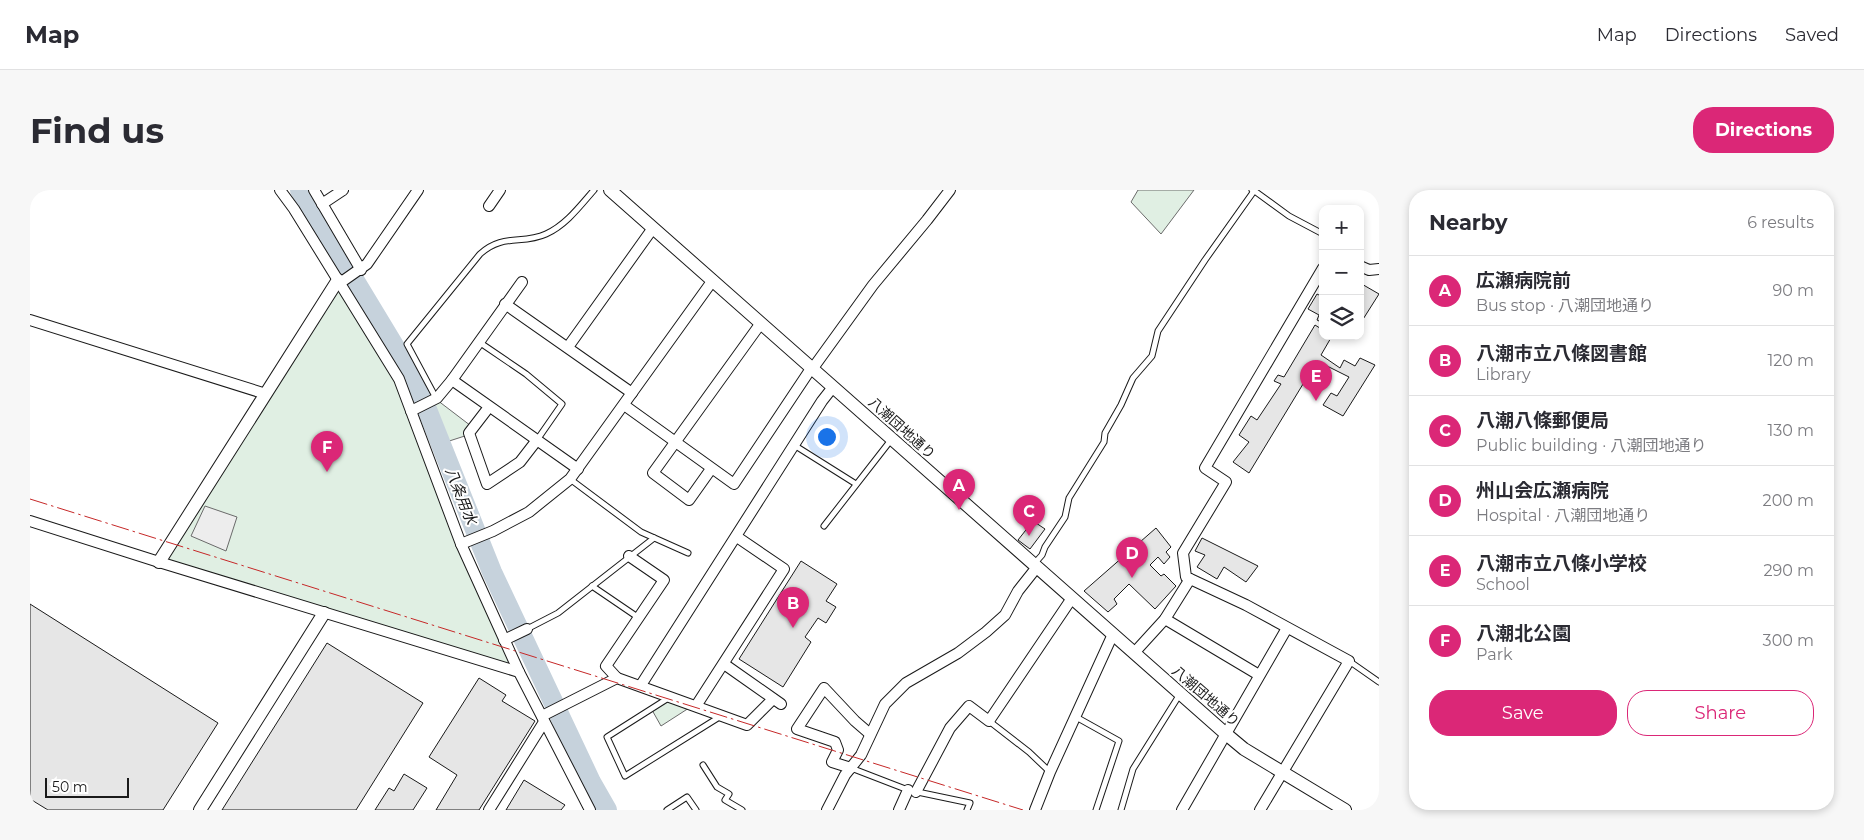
<!DOCTYPE html>
<html lang="en">
<head>
<meta charset="utf-8">
<style>
	:root { --surface:#fff; --page:#f7f7f7; --text:#2b2b33; --muted:#7c7c81; --line:#e1e1e2; --accent:#db2777 }
	body { margin:0; font-family:Montserrat,"Noto Sans JP",sans-serif; background:var(--page); color:var(--text) }
	.controls { position:absolute; right:15px; top:15px; display:grid; overflow:hidden; border-radius:10px; box-shadow:0 2px 8px #0003 }
	.controls button { width:45px; height:45px; display:grid; place-items:center; padding:0; border:0; border-bottom:1px solid var(--line); background:var(--surface); color:var(--text); font:25px sans-serif }
	.scale { position:absolute; left:15px; bottom:12px; width:84px; box-sizing:border-box; padding-left:5px; border:2px solid #1a1a1a; border-top:0; font-size:14px; line-height:18px; white-space:nowrap; color:#1a1a1a; -webkit-text-stroke:4px #fff; paint-order:stroke }
	.you { position:absolute; left:796px; top:246px; width:18px; height:18px; margin:-12px; border:4px solid #fff; border-radius:50%; background:#1a73e8; box-shadow:0 0 0 8px #1a73e833 }
	.badge { display:grid; place-items:center; width:32px; height:32px; border-radius:50%; background:var(--accent); color:#fff; font-size:16px; font-weight:700 }
	.pin { position:absolute; translate:-50% -41px; filter:drop-shadow(0 1px 2px #0008) }
	.pin::after { content:''; position:absolute; top:26px; width:18px; height:15px; background:inherit; clip-path:polygon(0 0,100% 0,50% 100%) }
	.list { margin:0; padding:0; list-style:none }
	h2 { display:flex; justify-content:space-between; align-items:center; height:65px; margin:0; padding:0 20px; font-size:21px }
	h2 small { font-size:16px; font-weight:400; color:var(--muted) }
	.list li { display:grid; grid-template-columns:32px 1fr auto; gap:15px; align-items:center; box-sizing:border-box; height:70px; padding:0 20px; border-top:1px solid var(--line) }
	.list b { display:block; font-size:19px; white-space:nowrap }
	.list p { margin:0; font-size:16px; white-space:nowrap; color:var(--muted) }
	.list em { font-size:16px; font-style:normal; color:var(--muted) }
	.actions { display:flex; gap:10px; padding:15px 20px }
	.actions a { flex:1; padding:11px 0; border:1px solid var(--accent); border-radius:20px; text-align:center; font-size:18px; color:var(--accent) }
	.actions .main { background:var(--accent); color:#fff }
	.icon { flex:none; width:28px; height:28px; fill:none; stroke:currentColor; stroke-width:2; stroke-linecap:round; stroke-linejoin:round }
	.map { position:relative; flex:none; width:1349px; height:620px; overflow:hidden; border-radius:20px }
	header { display:flex; align-items:center; gap:30px; box-sizing:border-box; height:70px; padding:0 25px; background:var(--surface); border-bottom:1px solid var(--line) }
	header strong { font-size:24px }
	nav { display:flex; gap:28px; margin-inline-start:auto; font-size:18px }
	.intro { display:flex; align-items:center; justify-content:space-between; box-sizing:border-box; height:120px; padding:0 30px }
	h1 { margin:0; font-size:35px }
	.button { padding:12px 22px; border-radius:20px; background:var(--accent); color:#fff; font-size:18px; font-weight:700 }
	main { display:flex; gap:30px; padding:0 30px }
	aside { flex:1; background:var(--surface); border-radius:20px; box-shadow:0 2px 8px #0003 }
	.map>svg:first-child { display:block }
</style>
</head>
<body>
<header>
<strong>Map</strong>
<nav><a>Map</a><a>Directions</a><a>Saved</a></nav>
</header>
<div class="intro"><h1>Find us</h1><a class="button">Directions</a></div>
<main>
<div class="map">
<svg width="1349" height="620" viewBox="0 0 1349 620">
	<rect width="100%" height="100%" fill="#fff"/>
	<g fill="#e0efe3" stroke="#6a6a6a">
		<polygon points="1108,0 1164,0 1131,44 1101,12"/>
		<polygon points="309,98 366,192 483,475 132,371"/>
		<polygon points="407,210 445,239 441,244 413,253 397,215"/>
		<polygon points="637,511 659,518 631,536 622,520"/>
	</g>
	<polygon fill="#ededed" stroke="#6a6a6a" points="175,316 207,327 196,361 161,346"/>
	<g fill="none" stroke-linecap="round" stroke-linejoin="round">
		<polyline stroke="#c6d2dc" stroke-width="20" points="270,0 386,192 462,382 561,592 577,620"/>
	</g>
	<g fill="#e6e6e6" stroke="#1a1a1a">
		<polygon points="1330,93 1349,104 1330,134"/>
		<polygon points="1287,104 1293,107 1293,133 1287,130 1289,125 1278,119"/>
		<polygon points="1285,135 1293,140 1293,146 1302,146 1291,165 1310,178 1314,170 1325,176 1330,168 1345,175 1313,226 1293,215 1301,203 1307,206 1319,187 1287,171 1219,283 1203,272 1219,252 1209,245 1221,226 1227,230 1251,194 1244,191 1248,185 1254,187"/>
		<polygon points="1003,331 1015,339 1000,359 988,350"/>
		<polygon points="1126,338 1141,357 1136,362 1140,367 1134,374 1128,367 1120,375 1131,386 1134,384 1146,396 1125,419 1099,394 1084,409 1087,414 1078,422 1054,401"/>
		<polygon points="1172,348 1228,376 1216,392 1194,377 1187,389 1167,377 1175,365 1165,361"/>
		<polygon points="771,371 807,394 796,411 806,417 796,433 788,428 775,447 781,452 753,497 709,469"/>
		<polygon points="0,414 188,533 133,620 18,620 0,609"/>
		<polygon points="297,453 393,513 326,620 192,620"/>
		<polygon points="449,488 476,505 472,511 505,531 449,620 406,620 427,585 399,567"/>
		<polygon points="374,584 397,598 383,620 345,620 359,598 364,601"/>
		<polygon points="494,590 535,615 531,620 476,620"/>
	</g>
	<g fill="none" stroke-linecap="round" stroke-linejoin="round">
		<g stroke="#1a1a1a" stroke-width="7">
			<g id="service">
				<polyline points="1222,0 1226,2 1259,26 1293,44"/>
				<polyline points="449,152 496,184 532,214 507,250"/>
				<path d="M406,208l-29,-54 73,-90c23,-21 42,-9 66,-20 20,-9 34,-28 48,-44"/>
				<polyline points="764,255 826,294"/>
				<polyline points="540,289 611,342 658,363"/>
				<polyline points="794,336 861,250"/>
				<polyline points="1004,374 1012,365 1015,357 1035,327 1039,308 1074,252 1075,243 1091,215 1103,188 1122,166 1128,141 1175,70 1224,1"/>
				<polyline points="562,396 609,428"/>
				<polyline points="497,439 528,423 624,348"/>
				<polyline points="1319,471 1349,492"/>
				<polyline points="640,507 577,547 595,586 691,526"/>
				<polyline points="1046,527 1089,551 1066,620"/>
				<polyline points="959,531 999,562 1020,582"/>
				<polyline points="673,575 687,597 699,604 695,610 712,620"/>
				<polyline points="821,578 878,600 940,613 937,620"/>
				<polyline points="637,620 657,607 666,620"/>
				<polyline points="1091,620 1103,579 1150,504"/>
			</g>
		</g>
		<g stroke="#1a1a1a" stroke-width="12">
			<g id="minor">
				<polyline points="250,0 264,19 369,189 431,354 489,482 560,620"/>
				<polyline points="284,0 331,80"/>
				<polyline points="292,14 313,0"/>
				<polyline points="459,16 470,0"/>
				<polyline points="1330,76 1339,80 1349,79"/>
				<polyline points="310,93 337,74 388,0"/>
				<polyline points="475,114 602,203"/>
				<polyline points="0,130 236,204"/>
				<polyline points="538,157 623,38"/>
				<polyline points="783,178 843,95 897,30 920,0"/>
				<polyline points="422,190 548,279"/>
				<polyline points="594,215 704,294 782,177"/>
				<polyline points="459,217 439,243 457,294 490,272 507,250"/>
				<polyline points="381,221 407,208 422,190 492,92"/>
				<polyline points="681,279 659,310 623,283 731,133"/>
				<polyline points="0,331 129,372 489,482"/>
				<polyline points="431,354 463,341 499,322 540,289 683,90"/>
				<polyline points="1135,429 1229,485"/>
				<polyline points="474,450 497,439"/>
				<polyline points="1104,463 1135,429 1160,389"/>
				<polyline points="694,474 751,514"/>
				<polyline points="587,488 576,476 634,390 599,366"/>
				<polyline points="611,495 792,211 803,197"/>
				<polyline points="666,516 754,379 707,347"/>
				<polyline points="512,526 587,488 717,535 743,509"/>
				<polyline points="821,578 802,572 808,560 805,552 767,539 794,498 825,531 840,544"/>
				<polyline points="886,602 920,538 939,516 959,531 1042,408"/>
				<polyline points="459,620 514,532"/>
				<polyline points="797,620 815,585 831,565 855,514 876,493 928,463 956,442 975,425 988,401 1007,377"/>
				<polyline points="869,620 878,600"/>
				<polyline points="1005,620 1020,582 1083,444"/>
				<polyline points="1152,620 1257,438"/>
				<polyline points="1230,620 1319,471 1216,415 1156,387 1153,363 1196,292 1175,278 1293,78"/>
			</g>
		</g>
		<g stroke="#1a1a1a" stroke-width="14">
			<g id="tertiary">
				<polyline points="580,0 1196,544 1214,559 1315,620"/>
				<polyline points="129,372 308,90"/>
				<polyline points="170,620 294,423"/>
			</g>
		</g>
		<use href="#service" stroke="#fff" stroke-width="5"/>
		<use href="#minor" stroke="#fff" stroke-width="10"/>
		<use href="#tertiary" stroke="#fff" stroke-width="12"/>
		<polyline stroke="#c62828" stroke-width="1" stroke-dasharray="18 4 2.5 4" stroke-linecap="butt" points="0,309 993,620"/>
	</g>
	<g text-anchor="middle" stroke-width="4" stroke-linejoin="round" paint-order="stroke">
		<g font-size="14" fill="#1a1a1a" stroke="#fff">
			<text transform="translate(872 238) rotate(42)" y="5">八潮団地通り</text>
			<text transform="translate(1176 506) rotate(41)" y="5">八潮団地通り</text>
		</g>
		<g font-size="15" font-style="italic" fill="#1a1a1a" stroke="#fff">
			<text transform="translate(431 306) rotate(68)" y="5">八条用水</text>
		</g>
	</g>
</svg>
<div class="controls">
<button>+</button>
<button>−</button>
<button><svg class="icon" aria-label="layers" viewBox="0 0 24 24"><path d="M12 4l9 5-9 5-9-5zM3 14l9 5 9-5"/></svg></button>
</div>
<div class="scale">50 m</div>
<div class="you"></div>
<div class="pin badge" style="left:929px;top:320px">A</div>
<div class="pin badge" style="left:763px;top:438px">B</div>
<div class="pin badge" style="left:999px;top:346px">C</div>
<div class="pin badge" style="left:1102px;top:388px">D</div>
<div class="pin badge" style="left:1286px;top:211px">E</div>
<div class="pin badge" style="left:297px;top:282px">F</div>
</div>
<aside>
<h2>Nearby<small>6 results</small></h2>
<ul class="list">
<li><span class="badge">A</span><div><b>広瀬病院前</b><p>Bus stop · 八潮団地通り</p></div><em>90 m</em></li>
<li><span class="badge">B</span><div><b>八潮市立八條図書館</b><p>Library</p></div><em>120 m</em></li>
<li><span class="badge">C</span><div><b>八潮八條郵便局</b><p>Public building · 八潮団地通り</p></div><em>130 m</em></li>
<li><span class="badge">D</span><div><b>州山会広瀬病院</b><p>Hospital · 八潮団地通り</p></div><em>200 m</em></li>
<li><span class="badge">E</span><div><b>八潮市立八條小学校</b><p>School</p></div><em>290 m</em></li>
<li><span class="badge">F</span><div><b>八潮北公園</b><p>Park</p></div><em>300 m</em></li>
</ul>
<div class="actions"><a class="main">Save</a><a>Share</a></div>
</aside>
</main>
</body>
</html>
